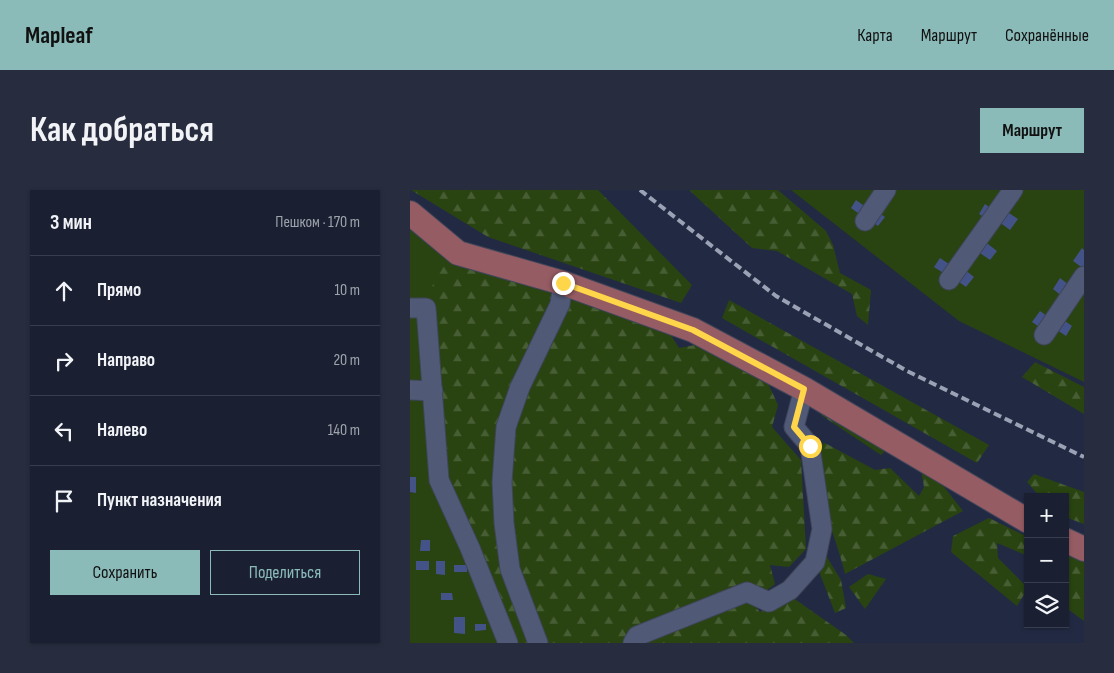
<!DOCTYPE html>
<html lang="ru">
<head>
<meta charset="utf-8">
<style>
	:root { --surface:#1a2032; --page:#272d3e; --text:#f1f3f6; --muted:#9fa3ac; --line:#383e4d; --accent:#8bbbb9 }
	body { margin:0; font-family:"Sofia Sans Condensed",sans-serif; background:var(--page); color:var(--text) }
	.controls { position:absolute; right:15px; bottom:15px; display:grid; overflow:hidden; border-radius:0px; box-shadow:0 1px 4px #0004 }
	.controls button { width:45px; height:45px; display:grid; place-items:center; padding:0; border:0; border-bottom:1px solid var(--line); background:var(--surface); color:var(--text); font:25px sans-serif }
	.stop { position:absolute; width:15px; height:15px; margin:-11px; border:4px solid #ffd54a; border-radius:50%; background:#fff }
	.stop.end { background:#ffd54a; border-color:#fff; box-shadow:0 1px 5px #0008 }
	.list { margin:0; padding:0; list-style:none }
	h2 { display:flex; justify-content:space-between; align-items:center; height:65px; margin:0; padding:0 20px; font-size:21px }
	h2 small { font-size:16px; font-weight:400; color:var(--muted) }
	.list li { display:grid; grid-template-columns:32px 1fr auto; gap:15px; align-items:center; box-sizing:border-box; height:70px; padding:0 20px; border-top:1px solid var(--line) }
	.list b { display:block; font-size:19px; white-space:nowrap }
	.list em { font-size:16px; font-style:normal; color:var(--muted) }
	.actions { display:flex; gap:10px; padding:15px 20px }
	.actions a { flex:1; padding:11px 0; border:1px solid var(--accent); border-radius:0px; text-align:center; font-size:18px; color:var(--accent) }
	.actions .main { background:var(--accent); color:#111 }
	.icon { flex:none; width:28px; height:28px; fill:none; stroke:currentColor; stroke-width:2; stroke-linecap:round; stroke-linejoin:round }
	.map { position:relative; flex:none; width:674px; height:453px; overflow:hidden; border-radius:0px }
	header { display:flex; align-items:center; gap:30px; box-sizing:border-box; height:70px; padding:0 25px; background:var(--accent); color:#111 }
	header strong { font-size:24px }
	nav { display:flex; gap:28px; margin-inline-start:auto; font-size:18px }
	.intro { display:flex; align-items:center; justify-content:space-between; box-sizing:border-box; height:120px; padding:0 30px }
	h1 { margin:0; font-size:35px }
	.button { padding:12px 22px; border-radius:0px; background:var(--accent); color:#111; font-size:18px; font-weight:700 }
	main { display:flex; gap:30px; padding:0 30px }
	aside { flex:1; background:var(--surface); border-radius:0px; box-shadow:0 1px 4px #0004 }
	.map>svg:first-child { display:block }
</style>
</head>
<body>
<header>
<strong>Mapleaf</strong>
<nav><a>Карта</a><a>Маршрут</a><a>Сохранённые</a></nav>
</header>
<div class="intro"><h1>Как добраться</h1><a class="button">Маршрут</a></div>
<main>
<aside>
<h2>3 мин<small>Пешком · 170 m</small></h2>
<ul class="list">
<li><svg class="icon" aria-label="ahead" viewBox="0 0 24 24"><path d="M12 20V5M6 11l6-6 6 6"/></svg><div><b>Прямо</b></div><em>10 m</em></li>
<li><svg class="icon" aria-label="right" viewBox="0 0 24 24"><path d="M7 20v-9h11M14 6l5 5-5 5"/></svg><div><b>Направо</b></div><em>20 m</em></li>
<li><svg class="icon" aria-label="left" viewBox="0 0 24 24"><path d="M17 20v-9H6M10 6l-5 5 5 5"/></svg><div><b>Налево</b></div><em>140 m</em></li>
<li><svg class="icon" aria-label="arrive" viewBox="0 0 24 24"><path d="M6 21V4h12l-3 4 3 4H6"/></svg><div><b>Пункт назначения</b></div></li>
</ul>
<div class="actions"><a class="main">Сохранить</a><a>Поделиться</a></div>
</aside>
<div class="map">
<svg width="674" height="453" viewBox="0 0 674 453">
	<defs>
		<pattern id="forest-firs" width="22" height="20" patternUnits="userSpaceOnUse" patternTransform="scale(1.25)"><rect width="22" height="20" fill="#294311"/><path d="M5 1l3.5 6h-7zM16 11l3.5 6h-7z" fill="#475d34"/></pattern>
	</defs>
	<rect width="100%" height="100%" fill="#222a43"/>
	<g fill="#294311">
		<polygon points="381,0 674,0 674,192 549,131"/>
		<polygon points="0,27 57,82 112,453 0,453"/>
	</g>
	<g fill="url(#forest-firs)">
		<polygon points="1,0 188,0 282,95 271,113 78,47"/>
		<polygon points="279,0 368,0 416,41 423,55 430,83 461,100 458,135 447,126 442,104 367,61 342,58"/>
		<polygon points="78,69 149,95 107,190 89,321 124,453 106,453 101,435 37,299 33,258 29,150 21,98 33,77"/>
		<polygon points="161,101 254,134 269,158 301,152 356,189 368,215 362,237 391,270 396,359 379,377 360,375 365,394 341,412 350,422 379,405 436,445 444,453 131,453 101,373 101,229"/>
		<polygon points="319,110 579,255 567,273 312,128"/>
		<polygon points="625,172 674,197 674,224 612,187"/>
		<polygon points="412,214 481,255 471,265 411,225"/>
		<path d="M415,253l50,27 15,-2 29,28 5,-9 -4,-23 13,9 30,38 -118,63c-10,-42 -30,-81 -36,-124z"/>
		<polygon points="624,284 674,302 674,334 655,327 655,307 630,307 617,292"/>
		<polygon points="579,328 618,347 618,366 587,353 588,368 618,398 607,416 541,362 543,346"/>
		<polygon points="655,354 674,362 674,431 655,417"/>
		<polygon points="415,364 431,390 436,418 425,423 405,371"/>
		<polygon points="458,384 476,389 455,419 439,397"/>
	</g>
	<g fill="#445387">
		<polygon points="446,10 457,18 452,26 441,18"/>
		<polygon points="575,14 586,22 580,31 569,24"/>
		<polygon points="465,20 475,27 468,36 458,29"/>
		<polygon points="596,21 608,29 600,40 589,32"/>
		<polygon points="574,51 587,61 580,70 567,61"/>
		<polygon points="672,58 674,60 674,79 663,71"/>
		<polygon points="530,68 542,76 535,84 524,77"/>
		<polygon points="554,79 564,87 556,97 546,90"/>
		<polygon points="650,88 662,97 654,108 643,99"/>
		<polygon points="630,121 640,128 632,139 622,132"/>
		<polygon points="651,128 662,136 656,146 644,138"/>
		<polygon points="0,287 6,287 6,303 0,302"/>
		<polygon points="11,350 20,350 20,361 10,361"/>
		<rect x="6" y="371" width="13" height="9"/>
		<polygon points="26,371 35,371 35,385 26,384"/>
		<rect x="44" y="375" width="13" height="7"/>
		<polygon points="31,403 42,403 43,410 31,410"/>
		<polygon points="44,427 55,427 55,444 44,443"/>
		<polygon points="65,434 76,434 76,440 65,441"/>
	</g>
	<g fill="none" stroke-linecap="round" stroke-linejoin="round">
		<g stroke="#3f455a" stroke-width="21">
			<g id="minor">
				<polyline points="455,31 476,0"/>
				<polyline points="539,90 603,0"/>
				<polyline points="0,118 16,118 29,290 60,358 98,453"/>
				<polyline points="634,145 674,86"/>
				<polyline points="0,200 23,201"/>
				<polyline points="128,453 100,379 94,333 92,292 96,237 110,197 150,114 153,93"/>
				<polyline points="223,453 227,446 337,402 359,412 380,400 405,372 412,339 400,256 384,237 394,199"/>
			</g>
		</g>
		<g stroke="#3f455a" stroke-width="26">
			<g id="major">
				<polyline points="0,23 48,63 153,93 283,140 394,199 618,331"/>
				<polyline points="655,350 674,359"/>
			</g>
		</g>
		<use href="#minor" stroke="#505a76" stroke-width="19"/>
		<use href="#major" stroke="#965c63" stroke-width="24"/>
		<polyline stroke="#9ba2b5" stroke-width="4" stroke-dasharray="8 4" stroke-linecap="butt" points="230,0 366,106 497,181 674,267"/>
	</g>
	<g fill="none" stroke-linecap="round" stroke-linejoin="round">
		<polyline stroke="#ffd54a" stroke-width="6" points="153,93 283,140 394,199 384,237 400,256"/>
	</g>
</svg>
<div class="controls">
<button>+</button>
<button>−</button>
<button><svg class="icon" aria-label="layers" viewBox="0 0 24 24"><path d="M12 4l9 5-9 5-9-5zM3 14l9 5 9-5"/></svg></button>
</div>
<div class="stop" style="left:400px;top:256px"></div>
<div class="stop end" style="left:153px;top:93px"></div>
</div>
</main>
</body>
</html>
